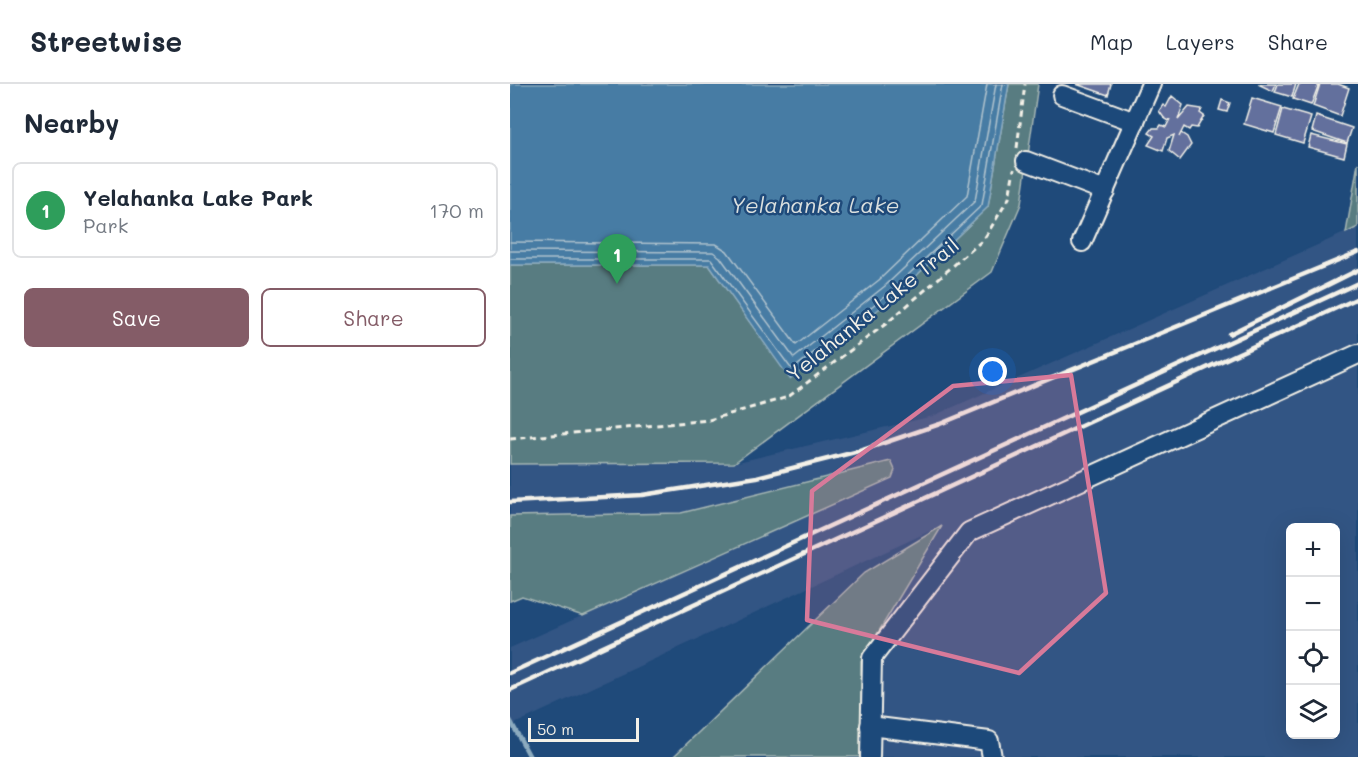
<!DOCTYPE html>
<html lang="en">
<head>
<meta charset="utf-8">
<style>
	:root { --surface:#fff; --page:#f2f2f3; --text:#1f2937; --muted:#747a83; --line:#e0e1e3; --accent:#845c67 }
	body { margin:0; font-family:Mali,sans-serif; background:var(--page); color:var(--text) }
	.controls { position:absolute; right:18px; bottom:18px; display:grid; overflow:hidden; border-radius:9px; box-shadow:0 6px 24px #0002 }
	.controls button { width:54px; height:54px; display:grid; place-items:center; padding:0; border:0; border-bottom:2px solid var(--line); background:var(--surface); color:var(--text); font:30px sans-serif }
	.scale { position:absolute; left:18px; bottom:15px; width:111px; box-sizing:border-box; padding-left:6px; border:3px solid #f4f1e8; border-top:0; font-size:16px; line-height:21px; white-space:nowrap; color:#f4f1e8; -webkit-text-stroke:4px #1f4a7a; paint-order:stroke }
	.you { position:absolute; left:483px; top:288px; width:21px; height:21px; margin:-15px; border:4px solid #fff; border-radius:50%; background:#1a73e8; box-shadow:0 0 0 9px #1a73e833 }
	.badge { display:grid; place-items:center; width:39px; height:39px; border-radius:50%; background:var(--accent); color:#fff; font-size:20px; font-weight:700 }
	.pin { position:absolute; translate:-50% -50px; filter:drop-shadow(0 2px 3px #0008) }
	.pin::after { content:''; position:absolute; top:32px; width:21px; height:18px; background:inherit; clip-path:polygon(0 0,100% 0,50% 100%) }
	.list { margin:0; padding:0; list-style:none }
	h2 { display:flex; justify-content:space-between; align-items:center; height:78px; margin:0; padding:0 24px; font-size:26px }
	h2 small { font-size:20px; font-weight:400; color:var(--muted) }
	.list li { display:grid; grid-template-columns:39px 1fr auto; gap:18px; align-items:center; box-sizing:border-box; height:96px; margin:0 12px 12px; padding:0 12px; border:2px solid var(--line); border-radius:9px }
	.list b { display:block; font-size:22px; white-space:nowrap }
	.list p { margin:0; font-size:20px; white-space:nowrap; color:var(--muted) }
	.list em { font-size:20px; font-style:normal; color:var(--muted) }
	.actions { display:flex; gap:12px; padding:18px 24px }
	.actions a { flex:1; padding:14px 0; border:2px solid var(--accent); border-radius:9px; text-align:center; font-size:21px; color:var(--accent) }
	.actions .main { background:var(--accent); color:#fff }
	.icon { flex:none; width:33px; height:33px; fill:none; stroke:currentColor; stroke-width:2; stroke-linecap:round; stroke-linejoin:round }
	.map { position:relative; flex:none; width:848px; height:673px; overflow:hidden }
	header { display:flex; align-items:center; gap:36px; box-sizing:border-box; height:84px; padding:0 30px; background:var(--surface); border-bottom:2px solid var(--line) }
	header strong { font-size:28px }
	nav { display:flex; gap:33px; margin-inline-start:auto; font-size:21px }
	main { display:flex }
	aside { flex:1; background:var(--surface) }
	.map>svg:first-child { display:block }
</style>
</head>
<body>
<header>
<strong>Streetwise</strong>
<nav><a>Map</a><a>Layers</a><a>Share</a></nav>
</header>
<main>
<aside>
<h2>Nearby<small></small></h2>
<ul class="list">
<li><span class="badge" style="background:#2e9e5b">1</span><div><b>Yelahanka Lake Park</b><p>Park</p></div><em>170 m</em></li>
</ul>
<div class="actions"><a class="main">Save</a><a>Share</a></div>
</aside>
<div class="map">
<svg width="848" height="673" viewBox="0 0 848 673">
	<rect width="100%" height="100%" fill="#1f4a7a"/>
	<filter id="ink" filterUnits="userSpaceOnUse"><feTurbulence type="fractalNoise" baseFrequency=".0167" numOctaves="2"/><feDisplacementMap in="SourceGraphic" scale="12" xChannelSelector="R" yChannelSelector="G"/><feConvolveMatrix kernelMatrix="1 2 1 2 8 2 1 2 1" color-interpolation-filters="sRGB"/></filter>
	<g filter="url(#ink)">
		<path fill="#335584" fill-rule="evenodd" d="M848,143v530h-496l-1,-96 80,-135 -431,200v-78l381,-170 -8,-16 -202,51 -171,3v-52l224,-1 199,-47zM780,444h46v206h-46z"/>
		<g fill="#587c81" stroke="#a6b6b4" stroke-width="1.5">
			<polygon points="499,0 528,0 511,120 482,188 224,379 0,380 0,181 199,181 280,294 384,213 478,123"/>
			<polygon points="848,79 848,143 836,149"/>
			<polygon points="381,377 385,386 382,394 73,532 12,512 0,517 0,432 171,429"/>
			<polygon points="432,442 351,577 352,673 163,673 354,489"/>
		</g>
		<polygon fill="#477ca4" stroke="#8cabbf" stroke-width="1.5" points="0,0 499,0 478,123 384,213 280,295 199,181 0,181"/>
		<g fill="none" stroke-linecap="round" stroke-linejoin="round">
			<g stroke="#afc2cd" stroke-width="1.5">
				<polyline points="0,158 206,160 217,167 286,261 369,196 457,112 477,0"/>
				<polyline points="0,167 203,168 210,173 284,274 375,202 465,117 486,0"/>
				<polyline points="0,175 201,175 280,283 283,285 380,208 472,121 493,0"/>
			</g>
			<polyline stroke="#8cabbf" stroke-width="4.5" points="0,636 20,673"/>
		</g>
		<g fill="#63709d" stroke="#f4f1e8" stroke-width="1.5">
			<polygon points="566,0 601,0 598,11"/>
			<polygon points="748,0 766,0 763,7"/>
			<polygon points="768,0 786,0 782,13 765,8"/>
			<polygon points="789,0 809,0 801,21 783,15"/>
			<polygon points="810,0 828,0 839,4 830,32 803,22"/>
			<polygon points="662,12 673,21 668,36 679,23 692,25 690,29 694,32 687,44 681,43 679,46 674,43 669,53 671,49 677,53 681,61 670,76 659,67 664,51 657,54 653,67 638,61 644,52 639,49 643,44 649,44 651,41 656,43 660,35 659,37 654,34 649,27 653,21 656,23"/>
			<polygon points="742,14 772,23 764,49 734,40"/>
			<polygon points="712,16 720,19 717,28 709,26"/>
			<polygon points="773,25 801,33 793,59 766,51"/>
			<polygon points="806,32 842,44 837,59 802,47"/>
			<polygon points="801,51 837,60 834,73 798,63"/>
		</g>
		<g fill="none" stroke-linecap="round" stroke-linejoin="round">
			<g stroke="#f4f1e8" stroke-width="22">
				<g id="minor">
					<polyline points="552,11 625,38"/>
					<polyline points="516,77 595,107"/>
					<polyline points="572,158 641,0"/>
					<polyline points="360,642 479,657 482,673"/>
					<polyline points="360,673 362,574 459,448 848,270"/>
				</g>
			</g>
			<g stroke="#f4f1e8" stroke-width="3" stroke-dasharray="6 4.5" stroke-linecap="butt">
				<polyline points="507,64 515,0"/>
				<polyline points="0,355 199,336 278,313 377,239 474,155 499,114 504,85"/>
			</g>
			<use href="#minor" stroke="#1f4a7a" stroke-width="18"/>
			<g stroke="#f4f1e8" stroke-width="4.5">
				<polyline points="719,250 848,186"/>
				<polyline points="0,418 132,411 247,393 353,366 430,340 848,168"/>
				<polyline points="0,589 848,199"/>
				<polyline points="0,606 848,214"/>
			</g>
		</g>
	</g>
	<path fill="#d87a9a" fill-opacity="0.2" stroke="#d87a9a" stroke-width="4.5" stroke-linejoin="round" d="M561,291l35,218 -87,80 -212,-53 5,-129 141,-105z"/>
	<g text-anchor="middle" stroke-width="5" stroke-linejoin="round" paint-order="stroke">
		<g font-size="21" fill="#f4f1e8" stroke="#1f4a7a">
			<text transform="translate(363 226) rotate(-39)" y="7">Yelahanka Lake Trail</text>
		</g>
		<g font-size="22" font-style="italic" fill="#dadfde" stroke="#1f4a7a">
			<text x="305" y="129">Yelahanka Lake</text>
		</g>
	</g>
</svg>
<div class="controls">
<button>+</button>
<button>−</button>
<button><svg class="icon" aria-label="locate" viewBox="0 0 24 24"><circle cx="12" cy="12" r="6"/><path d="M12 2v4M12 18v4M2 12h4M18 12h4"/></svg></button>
<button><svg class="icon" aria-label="layers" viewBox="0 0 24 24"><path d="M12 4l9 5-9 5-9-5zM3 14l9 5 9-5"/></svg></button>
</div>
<div class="scale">50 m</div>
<div class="you"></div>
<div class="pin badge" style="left:107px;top:200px;background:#2e9e5b">1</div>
</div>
</main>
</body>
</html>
